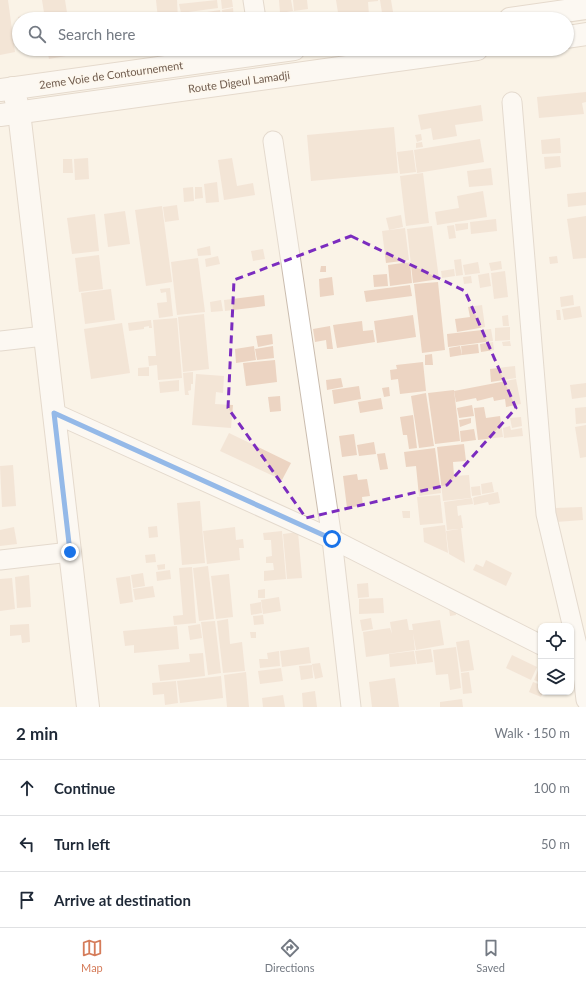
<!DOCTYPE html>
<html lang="en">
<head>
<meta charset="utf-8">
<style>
	:root { --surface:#fff; --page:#f2f2f3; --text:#1f2937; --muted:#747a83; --line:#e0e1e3; --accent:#d57c5a }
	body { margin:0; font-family:Lato,sans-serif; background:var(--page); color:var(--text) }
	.controls { position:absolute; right:12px; bottom:12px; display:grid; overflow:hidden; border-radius:8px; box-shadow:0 1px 3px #0004 }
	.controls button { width:36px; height:36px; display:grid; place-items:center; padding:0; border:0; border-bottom:1px solid var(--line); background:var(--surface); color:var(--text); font:20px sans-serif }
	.stop { position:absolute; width:12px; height:12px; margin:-9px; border:3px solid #1a73e8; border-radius:50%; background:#fff }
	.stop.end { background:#1a73e8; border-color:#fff; box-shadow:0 1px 4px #0008 }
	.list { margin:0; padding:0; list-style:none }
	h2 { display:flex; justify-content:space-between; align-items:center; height:52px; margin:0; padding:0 16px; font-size:17px }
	h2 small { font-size:13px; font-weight:400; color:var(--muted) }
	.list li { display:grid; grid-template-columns:26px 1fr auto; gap:12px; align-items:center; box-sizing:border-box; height:56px; padding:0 16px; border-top:1px solid var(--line) }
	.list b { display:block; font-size:15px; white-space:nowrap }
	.list em { font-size:13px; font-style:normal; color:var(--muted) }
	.icon { flex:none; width:22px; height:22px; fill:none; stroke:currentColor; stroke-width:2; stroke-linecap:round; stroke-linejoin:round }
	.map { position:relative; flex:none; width:586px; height:707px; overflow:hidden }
	.search { position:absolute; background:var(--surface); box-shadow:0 1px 3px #0004; left:12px; right:12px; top:12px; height:44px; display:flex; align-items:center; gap:10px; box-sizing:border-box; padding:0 14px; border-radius:22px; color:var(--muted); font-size:15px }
	.sheet { height:220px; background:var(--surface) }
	nav { display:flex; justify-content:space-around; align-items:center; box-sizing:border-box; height:56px; border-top:1px solid var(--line); background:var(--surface); font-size:11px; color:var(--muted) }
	nav a { display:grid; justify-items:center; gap:2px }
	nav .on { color:var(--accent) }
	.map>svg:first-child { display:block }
</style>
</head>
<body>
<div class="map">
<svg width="586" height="707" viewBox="0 0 586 707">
	<rect width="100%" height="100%" fill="#faf3e7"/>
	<g fill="#ecd4c2">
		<polygon points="0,0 8,0 15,52 0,55"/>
		<polygon points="42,0 65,0 68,19 45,19"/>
		<polygon points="156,0 177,0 178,19 158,19"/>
		<polygon points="217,0 218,8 181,13 179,4"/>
		<polygon points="221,0 232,0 233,7 222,9"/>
		<polygon points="279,0 291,0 293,11 280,13"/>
		<polygon points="293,0 307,0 308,9 294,11"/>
		<polygon points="336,0 378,0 378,1 368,2 369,15 339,19"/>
		<polygon points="380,0 391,0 393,12 382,13"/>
		<polygon points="233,8 234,19 223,19 222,10"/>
		<polygon points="220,10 221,19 181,19 181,16"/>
		<polygon points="301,13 302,19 285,19 285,14"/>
		<polygon points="123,14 124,19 100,19 100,18"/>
		<polygon points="26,15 27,19 18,19 18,17"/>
		<polygon points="47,49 99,49 99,50 49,59"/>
		<polygon points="586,92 586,102 582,103 584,114 539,118 537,97"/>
		<polygon points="481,105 483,121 455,125 457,136 433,140 431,128 421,130 418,115"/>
		<polygon points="394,127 398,173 311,181 307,135"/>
		<polygon points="421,134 422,140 417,142 415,135"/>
		<polygon points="560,138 561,153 542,154 541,140"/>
		<polygon points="480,139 484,162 417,173 414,150"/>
		<polygon points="422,142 423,147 416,148 416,143"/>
		<polygon points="413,150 416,172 400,174 397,152"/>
		<polygon points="560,156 561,167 545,169 544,157"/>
		<polygon points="88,158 89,179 75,180 74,159"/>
		<polygon points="232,158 237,186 253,183 255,195 224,200 218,160"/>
		<polygon points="63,159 72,159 73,173 63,173"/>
		<polygon points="491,168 493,185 469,187 467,171"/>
		<polygon points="423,173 429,223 406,226 400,176"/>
		<polygon points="217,182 219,202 206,203 204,184"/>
		<polygon points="193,187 194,201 184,202 183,188"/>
		<polygon points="195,187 202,187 203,198 195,199"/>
		<polygon points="483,191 487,217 437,225 435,212 459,208 457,196"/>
		<polygon points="586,192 586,205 568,207 567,194"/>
		<polygon points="177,205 179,220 165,222 163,207"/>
		<polygon points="162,206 172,282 146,286 135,210"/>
		<polygon points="125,211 130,244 108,247 104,214"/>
		<polygon points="95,214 99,251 72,254 67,218"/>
		<polygon points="401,215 403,227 389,230 386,218"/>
		<polygon points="586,216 586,258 573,259 567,219"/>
		<polygon points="496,219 497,231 471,234 470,222"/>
		<polygon points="468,223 468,229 456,231 455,224"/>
		<polygon points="454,225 456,238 449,239 447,226"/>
		<polygon points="432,226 439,279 413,283 407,229"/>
		<polygon points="405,228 409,260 386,263 382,231"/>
		<polygon points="210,246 211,255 198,256 197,249"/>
		<polygon points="263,249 265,259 253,261 251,251"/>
		<polygon points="99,255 103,289 79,292 75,258"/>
		<polygon points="218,256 220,264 206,267 205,259"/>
		<polygon points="557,256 558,263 550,264 549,257"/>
		<polygon points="198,258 205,312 177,315 171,262"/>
		<polygon points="461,259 463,275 456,276 454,260"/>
		<polygon points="501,261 502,269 491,271 489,263"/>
		<polygon points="410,262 412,283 390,286 388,265"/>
		<polygon points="478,262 480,273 465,275 463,265"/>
		<polygon points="321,266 326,266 326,272 320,272"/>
		<polygon points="454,269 455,276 442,278 441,271"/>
		<polygon points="505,271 508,297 494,299 491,273"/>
		<polygon points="489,273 491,286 480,288 478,275"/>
		<polygon points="387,274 388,286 374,287 373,275"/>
		<polygon points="471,276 472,283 464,284 463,277"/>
		<polygon points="332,277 334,295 320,297 319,279"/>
		<polygon points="438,282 445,350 422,353 414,284"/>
		<polygon points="410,285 412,296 366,302 364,291"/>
		<polygon points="170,288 173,316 159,318 157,303 167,302 166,292 161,293 160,289"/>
		<polygon points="111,289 115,320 85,324 81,293"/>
		<polygon points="264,295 265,306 225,311 224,300"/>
		<polygon points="573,295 574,305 561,307 560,297"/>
		<polygon points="221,300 223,311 211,312 210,302"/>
		<polygon points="482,305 485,327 457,332 455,319 470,317 468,307"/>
		<polygon points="580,306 582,317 564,320 562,309"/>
		<polygon points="556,310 560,310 561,320 557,320"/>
		<polygon points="204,314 209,369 183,372 178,317"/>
		<polygon points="413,315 416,337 377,343 374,321"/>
		<polygon points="508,315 509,326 503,326 502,316"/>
		<polygon points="177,318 182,378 158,380 157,365 149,366 148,356 156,356 153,320"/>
		<polygon points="151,320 152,328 149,328 149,326 144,327 144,329 129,331 128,323"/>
		<polygon points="362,321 363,331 373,330 375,342 337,348 333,325"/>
		<polygon points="122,323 130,373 91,379 84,329"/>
		<polygon points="330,326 333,349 327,349 326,340 315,342 313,329"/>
		<polygon points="510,327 510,340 495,341 495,328"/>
		<polygon points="491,329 493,341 448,347 447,334"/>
		<polygon points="272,334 273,344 258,347 256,336"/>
		<polygon points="510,341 511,346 503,346 502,342"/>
		<polygon points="493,342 494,350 481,352 480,344"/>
		<polygon points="478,344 479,353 462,355 461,346"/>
		<polygon points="254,346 256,360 236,363 235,349"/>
		<polygon points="273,346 274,358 257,360 255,349"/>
		<polygon points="460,346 462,355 450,357 449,348"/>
		<polygon points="432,354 433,365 425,365 425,355"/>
		<polygon points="275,360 277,382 246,386 243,363"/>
		<polygon points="423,362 426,391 400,394 398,379 391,380 390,370 397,369 396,365"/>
		<polygon points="515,366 516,378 491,382 490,369"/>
		<polygon points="149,367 149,376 138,376 138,368"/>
		<polygon points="193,372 193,384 191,384 191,390 188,391 189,395 185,395 183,373"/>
		<polygon points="196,374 224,376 223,393 216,392 215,404 233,405 231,428 192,425"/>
		<polygon points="341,378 343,387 327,390 326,380"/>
		<polygon points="516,379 521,404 506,407 505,399 494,401 493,397 477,401 476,398 456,402 454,391"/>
		<polygon points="179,380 179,391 160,393 159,382"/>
		<polygon points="586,383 586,397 572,399 570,385"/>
		<polygon points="359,386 361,399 334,404 332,390"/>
		<polygon points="389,387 390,396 384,397 382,388"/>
		<polygon points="454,390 460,441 435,444 428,393"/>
		<polygon points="426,393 434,446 419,448 411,396"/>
		<polygon points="280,396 281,411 270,412 268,397"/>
		<polygon points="381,398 383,409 360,413 358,402"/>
		<polygon points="472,405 474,416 459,418 457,408"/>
		<polygon points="484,407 486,418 500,416 503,437 478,440 474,408"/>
		<polygon points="586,407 586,423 576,424 575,408"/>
		<polygon points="413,415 417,448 409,449 407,435 403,435 400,417"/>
		<polygon points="521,417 522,426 512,428 510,418"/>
		<polygon points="471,418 471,423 460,427 459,420"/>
		<polygon points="586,425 586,457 580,458 575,427"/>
		<polygon points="510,426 511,430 522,428 523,436 504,438 503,428"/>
		<polygon points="474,429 476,440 461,442 460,431"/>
		<polygon points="229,433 291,463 282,480 220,451"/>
		<polygon points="354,434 357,455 342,457 339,436"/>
		<polygon points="374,442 376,454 359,456 357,445"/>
		<polygon points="464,444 466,461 453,462 454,476 469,475 471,498 443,501 437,447"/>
		<polygon points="435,448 441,493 419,496 416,466 406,467 404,452"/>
		<polygon points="385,453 388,469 380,470 377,454"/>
		<polygon points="13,465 16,506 2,507 0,466"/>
		<polygon points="357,474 358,480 367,479 370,496 362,497 363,506 347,508 343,476"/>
		<polygon points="492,482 494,492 482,494 481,484"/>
		<polygon points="480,486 481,495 472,496 471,487"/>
		<polygon points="498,492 500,503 489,505 488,502 474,505 473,498 475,497"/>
		<polygon points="440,495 443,523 420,525 417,497"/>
		<polygon points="472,498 473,504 457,506 458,516 461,515 463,528 461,528 465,563 449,554 446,531 459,529 447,530 444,502"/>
		<polygon points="200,501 205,563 182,565 177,503"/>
		<polygon points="582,507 583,520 556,522 555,508"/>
		<polygon points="402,511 410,511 410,518 403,518"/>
		<polygon points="445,525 448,553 424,542 423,528"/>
		<polygon points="157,526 158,537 149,538 148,527"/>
		<polygon points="14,527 17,544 0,546 0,530"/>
		<polygon points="235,527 236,540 243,539 244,548 239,548 240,560 207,564 203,531"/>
		<polygon points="282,531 286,579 264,581 264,571 274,570 273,563 266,563 266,557 272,556 271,540 264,540 263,533"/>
		<polygon points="298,532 302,578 287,579 283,534"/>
		<polygon points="155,554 156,562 146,563 145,555"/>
		<polygon points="486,560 512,573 506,586 473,570 476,564 483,567"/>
		<polygon points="165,564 165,569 158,570 157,565"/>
		<polygon points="208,566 214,619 199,621 193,568"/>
		<polygon points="192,567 196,623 174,625 173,616 183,615 179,568"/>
		<polygon points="170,570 171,579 157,581 156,572"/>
		<polygon points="143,573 145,586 133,588 131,575"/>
		<polygon points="229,574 233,617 216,619 211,576"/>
		<polygon points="29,575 31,607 17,608 15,577"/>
		<polygon points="130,576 133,602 120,604 116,578"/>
		<polygon points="12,578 15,609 0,611 0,579"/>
		<polygon points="368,583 369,597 358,598 357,584"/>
		<polygon points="153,586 155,597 135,600 133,589"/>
		<polygon points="265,589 265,598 258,598 258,590"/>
		<polygon points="279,597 281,611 263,614 261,600"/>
		<polygon points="383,598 384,613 359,614 359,599"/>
		<polygon points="261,602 262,613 251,615 250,604"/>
		<polygon points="455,607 456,615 450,616 449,608"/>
		<polygon points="263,615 264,624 254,625 253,616"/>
		<polygon points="371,618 373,629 362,631 360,620"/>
		<polygon points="228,619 230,644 242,642 245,671 223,673 217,621"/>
		<polygon points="407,619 409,630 413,630 412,624 440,620 444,645 416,650 413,633 415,650 366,657 363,632 390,628 392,634 390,622"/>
		<polygon points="215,621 221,673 208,675 201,622"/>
		<polygon points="29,624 30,642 22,643 21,635 10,636 10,625"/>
		<polygon points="200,624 202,638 190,640 188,626"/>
		<polygon points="177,626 179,649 134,653 134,645 125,646 123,631"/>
		<polygon points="250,632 256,632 256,638 251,638"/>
		<polygon points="469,640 474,670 461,672 456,642"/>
		<polygon points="309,647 311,663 282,667 280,651"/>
		<polygon points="456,647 461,688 450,690 448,674 436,675 433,650"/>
		<polygon points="431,649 433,662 417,664 415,651"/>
		<polygon points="279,651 280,666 260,668 259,659 268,659 267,653"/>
		<polygon points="414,651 416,664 390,667 389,654"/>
		<polygon points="203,653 205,676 160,681 158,665 190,662 189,654"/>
		<polygon points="512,655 537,667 531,680 506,668"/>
		<polygon points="320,663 323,677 315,679 312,664"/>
		<polygon points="312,665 313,678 301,680 299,666"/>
		<polygon points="281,668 283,681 260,684 258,671"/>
		<polygon points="539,668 541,668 541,683 534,680"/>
		<polygon points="246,672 249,707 227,707 224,675"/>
		<polygon points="469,672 472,693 463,694 461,673"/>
		<polygon points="221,676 223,698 180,703 177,681"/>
		<polygon points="395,678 399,707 372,707 369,682"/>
		<polygon points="176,681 178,703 165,705 164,694 153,695 152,683"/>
		<polygon points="533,682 541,685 541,692 543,692 541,697 529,692"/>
		<polygon points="315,691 317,707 303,707 302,693"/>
		<polygon points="283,695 285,707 263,707 262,698"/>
		<polygon points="462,699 463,707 440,707 440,702"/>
	</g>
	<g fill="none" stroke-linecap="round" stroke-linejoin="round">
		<g stroke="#cabcae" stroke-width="21">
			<g id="street">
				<polyline points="253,0 256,19"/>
				<polyline points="512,102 546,514 582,666 586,700"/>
				<polyline points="273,141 332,539 351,707"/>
				<polyline points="0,341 44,336"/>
				<polyline points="54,413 332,539 541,645"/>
				<polyline points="0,560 70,552"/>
			</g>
		</g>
		<g stroke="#ccbcac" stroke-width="24">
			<g id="secondary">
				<polyline points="510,19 586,8"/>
				<polyline points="567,37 586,34"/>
				<polyline points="13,88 19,112 88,707"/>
				<polyline points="0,90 294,49"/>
				<polyline points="0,115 477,49"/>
			</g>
		</g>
		<use href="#street" stroke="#fff" stroke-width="19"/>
		<use href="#secondary" stroke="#fff" stroke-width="22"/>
	</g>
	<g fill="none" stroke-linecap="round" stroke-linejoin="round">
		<polyline stroke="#1a73e8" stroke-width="5" points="70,552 54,413 332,539"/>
	</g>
	<path d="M0 0H586V707H0ZM351,236l114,55 51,117 -69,77 -141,33 -78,-110 6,-128z" fill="#faf3e7" fill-opacity=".55" fill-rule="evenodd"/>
	<path fill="none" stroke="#7b2cbf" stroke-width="3" stroke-dasharray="8 5" stroke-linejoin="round" d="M351,236l114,55 51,117 -69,77 -141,33 -78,-110 6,-128z"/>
	<g text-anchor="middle" stroke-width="3" stroke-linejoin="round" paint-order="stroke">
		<g font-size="11" fill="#705c4e" stroke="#fdf7ed">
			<text transform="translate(111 75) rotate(-8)" y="4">2eme Voie de Contournement</text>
			<text transform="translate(239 82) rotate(-8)" y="4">Route Digeul Lamadji</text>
		</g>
	</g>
</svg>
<div class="controls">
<button><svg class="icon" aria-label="locate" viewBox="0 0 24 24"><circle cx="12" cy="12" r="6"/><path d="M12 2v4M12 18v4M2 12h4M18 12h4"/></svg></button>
<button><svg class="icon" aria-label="layers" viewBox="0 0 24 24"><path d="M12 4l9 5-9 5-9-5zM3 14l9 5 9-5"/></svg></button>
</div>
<div class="stop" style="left:332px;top:539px"></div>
<div class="stop end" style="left:70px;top:552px"></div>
<div class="search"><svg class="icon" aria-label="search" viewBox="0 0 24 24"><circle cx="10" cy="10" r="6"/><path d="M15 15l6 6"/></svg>Search here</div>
</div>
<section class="sheet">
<h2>2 min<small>Walk · 150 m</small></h2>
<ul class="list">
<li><svg class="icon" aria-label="ahead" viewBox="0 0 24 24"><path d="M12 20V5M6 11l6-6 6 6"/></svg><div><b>Continue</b></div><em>100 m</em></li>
<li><svg class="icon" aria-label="left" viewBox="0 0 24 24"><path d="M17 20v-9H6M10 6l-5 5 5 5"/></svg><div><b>Turn left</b></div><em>50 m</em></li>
<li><svg class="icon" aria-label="arrive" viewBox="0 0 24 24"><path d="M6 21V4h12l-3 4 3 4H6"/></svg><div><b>Arrive at destination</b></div></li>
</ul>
</section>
<nav>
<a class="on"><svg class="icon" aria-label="map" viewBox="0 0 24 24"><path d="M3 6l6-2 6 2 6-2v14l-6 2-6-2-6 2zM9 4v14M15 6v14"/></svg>Map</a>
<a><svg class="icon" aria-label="directions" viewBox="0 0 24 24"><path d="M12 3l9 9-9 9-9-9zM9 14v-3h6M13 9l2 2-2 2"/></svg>Directions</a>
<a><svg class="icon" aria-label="saved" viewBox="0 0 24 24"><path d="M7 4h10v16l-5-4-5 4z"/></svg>Saved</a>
</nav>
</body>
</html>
